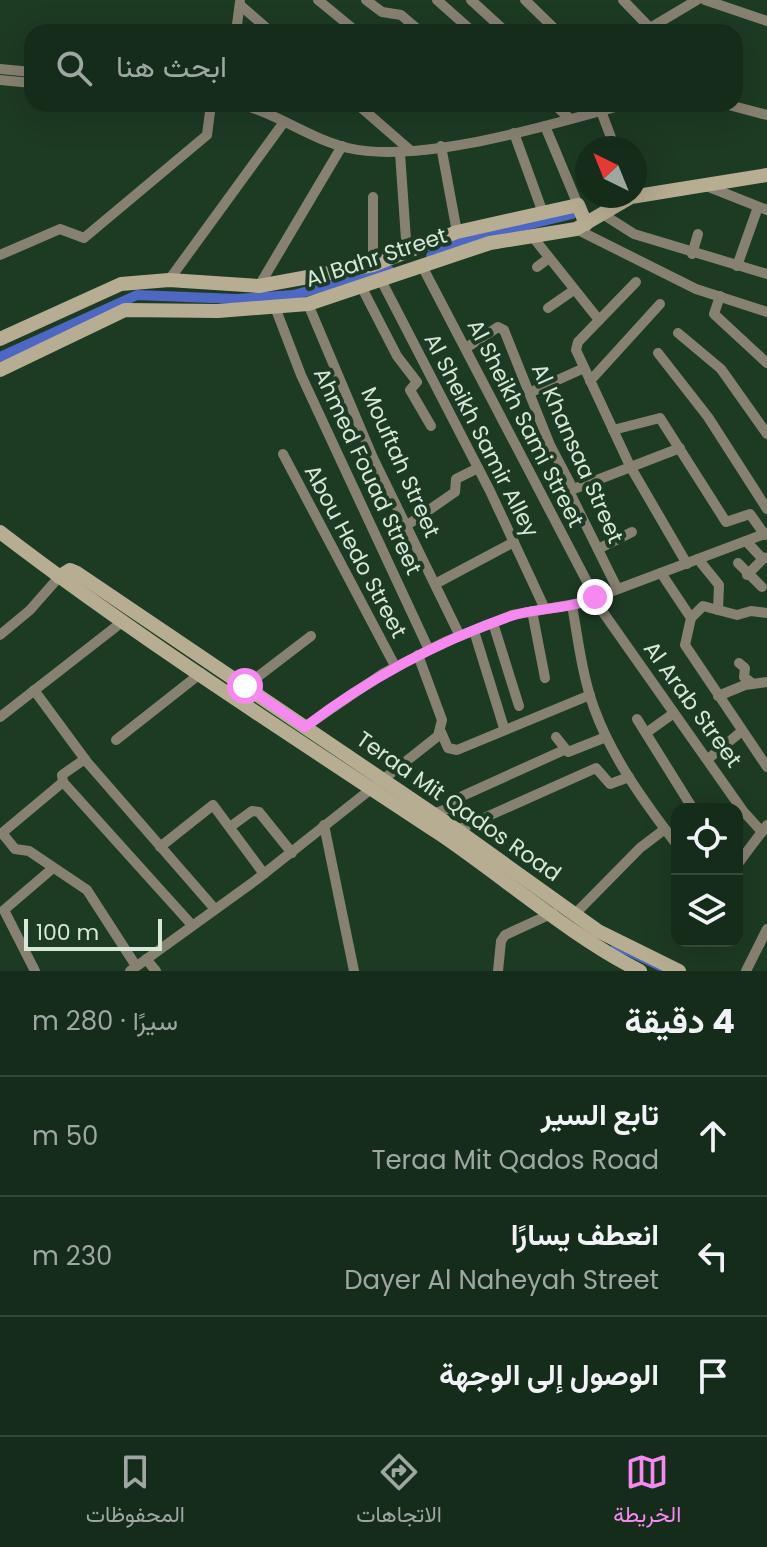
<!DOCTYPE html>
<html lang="ar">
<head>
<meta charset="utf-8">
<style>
	:root { --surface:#162c1a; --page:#1f3423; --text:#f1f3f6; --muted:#9ea7a2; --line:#354839; --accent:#f589ef }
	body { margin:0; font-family:Poppins,Vazirmatn,sans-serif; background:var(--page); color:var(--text); direction:rtl }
	.controls { position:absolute; right:24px; bottom:24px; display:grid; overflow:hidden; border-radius:16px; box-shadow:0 8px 32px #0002 }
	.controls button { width:72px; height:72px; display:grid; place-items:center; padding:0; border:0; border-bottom:2px solid var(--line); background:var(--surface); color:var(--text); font:40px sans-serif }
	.compass { position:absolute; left:575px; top:136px; width:72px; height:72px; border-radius:50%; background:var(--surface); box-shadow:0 8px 32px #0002; rotate:317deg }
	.scale { position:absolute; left:24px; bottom:20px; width:138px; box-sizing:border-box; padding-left:8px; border:4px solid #d7e8d9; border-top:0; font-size:22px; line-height:28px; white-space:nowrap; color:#d7e8d9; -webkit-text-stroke:6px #1d3a23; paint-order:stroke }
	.stop { position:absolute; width:24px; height:24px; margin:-18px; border:6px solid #f589ef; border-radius:50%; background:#fff }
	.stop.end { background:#f589ef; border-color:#fff; box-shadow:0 2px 8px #0008 }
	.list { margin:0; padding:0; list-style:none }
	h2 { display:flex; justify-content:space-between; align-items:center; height:104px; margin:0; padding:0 32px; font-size:34px }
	h2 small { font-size:26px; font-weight:400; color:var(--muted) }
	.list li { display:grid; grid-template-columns:52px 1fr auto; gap:24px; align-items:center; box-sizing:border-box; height:120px; padding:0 32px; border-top:2px solid var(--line) }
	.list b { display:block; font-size:30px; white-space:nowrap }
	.list p { margin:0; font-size:26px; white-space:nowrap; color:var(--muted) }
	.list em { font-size:26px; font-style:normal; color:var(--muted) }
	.icon { flex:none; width:44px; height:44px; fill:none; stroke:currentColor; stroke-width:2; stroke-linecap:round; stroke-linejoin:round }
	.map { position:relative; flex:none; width:767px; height:971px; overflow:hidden; direction:ltr }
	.search { position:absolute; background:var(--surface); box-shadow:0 8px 32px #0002; left:24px; right:24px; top:24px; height:88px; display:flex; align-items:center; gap:20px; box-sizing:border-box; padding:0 28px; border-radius:24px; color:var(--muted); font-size:30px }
	.sheet { height:464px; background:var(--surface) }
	nav { display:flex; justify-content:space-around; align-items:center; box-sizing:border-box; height:112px; border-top:2px solid var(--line); background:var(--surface); font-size:22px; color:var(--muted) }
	nav a { display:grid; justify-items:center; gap:4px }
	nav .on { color:var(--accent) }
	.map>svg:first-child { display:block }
</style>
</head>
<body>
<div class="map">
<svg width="767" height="971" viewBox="0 0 767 971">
	<rect width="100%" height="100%" fill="#1d3a23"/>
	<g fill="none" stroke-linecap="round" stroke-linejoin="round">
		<polyline stroke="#4d67c3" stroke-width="3" points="612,947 663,971"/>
		<g stroke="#4d67c3" stroke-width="10">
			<polyline points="431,256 470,239 572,214"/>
			<polyline points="0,357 137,295 237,299 293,295 389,270"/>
		</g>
		<g stroke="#878171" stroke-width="10">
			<polyline points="318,0 357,32"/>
			<polyline points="366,0 382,12 401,15 421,32"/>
			<polyline points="437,0 473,32"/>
			<polyline points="471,0 506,32"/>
			<polyline points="525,0 558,32"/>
			<polyline points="623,0 652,30"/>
			<polyline points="705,0 767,21"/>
			<polyline points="240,5 271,32"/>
			<polyline points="650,28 697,0"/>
			<polyline points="236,32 240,2"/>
			<polyline points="0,69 32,72"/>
			<polyline points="0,80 32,83"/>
			<path d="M239,104c38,9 71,35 109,44 73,17 204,-24 278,-44"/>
			<polyline points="357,104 411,151"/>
			<polyline points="554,104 570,119"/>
			<polyline points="725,104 767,115"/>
			<polyline points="601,111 615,148"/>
			<polyline points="545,126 578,205"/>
			<polyline points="514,133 543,213"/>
			<polyline points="441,146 457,232"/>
			<polyline points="400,153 407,254"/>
			<polyline points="704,185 767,210"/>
			<polyline points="601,213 634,234 767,274"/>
			<polyline points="576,229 696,289 767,312"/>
			<polyline points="532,236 599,320"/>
			<polyline points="692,254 698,234"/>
			<polyline points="0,255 60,229 84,238 207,135 211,104"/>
			<polyline points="373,265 373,197"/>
			<polyline points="422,266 595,597"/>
			<polyline points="737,266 758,207"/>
			<polyline points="537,267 549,258"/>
			<polyline points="169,280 284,122"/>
			<polyline points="381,280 490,491 545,609"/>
			<polyline points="636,282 578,342 576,350 630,466 687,564"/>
			<polyline points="259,286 342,146"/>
			<polyline points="362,288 397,356 417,382 410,390 431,426"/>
			<polyline points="720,296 714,314 767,363"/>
			<polyline points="308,304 373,458 460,636"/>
			<polyline points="275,307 301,375 429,650"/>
			<polyline points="548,308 574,290"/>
			<polyline points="678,333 721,369 767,434"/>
			<polyline points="466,348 498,327 504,330 550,445 572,487 570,493 617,588"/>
			<polyline points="658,353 708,417 767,509"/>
			<polyline points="590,381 660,304"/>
			<polyline points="529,393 584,368"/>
			<polyline points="613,430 660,418 726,522 750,514 765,535"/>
			<polyline points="283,454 395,666"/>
			<polyline points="571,490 680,448"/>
			<polyline points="406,526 455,492 456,479 478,468"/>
			<polyline points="746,541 761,557 767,558"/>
			<polyline points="598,549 632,532"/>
			<polyline points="698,559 719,585 718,610"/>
			<polyline points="738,563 762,587"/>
			<polyline points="661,573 691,618 685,645 767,767"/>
			<polyline points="747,575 764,558"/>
			<polyline points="435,584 514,542"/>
			<polyline points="593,598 743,811 762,832"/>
			<path d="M572,605c6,34 10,70 22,103 18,50 51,95 83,137"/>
			<polyline points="532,611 545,678"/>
			<polyline points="691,618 703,606 737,615 751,611 767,613"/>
			<polyline points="493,623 519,706"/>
			<polyline points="474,631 504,728"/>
			<polyline points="0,635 30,610 59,577"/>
			<polyline points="739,663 745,668 744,677 753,684"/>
			<polyline points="243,688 311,636"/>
			<polyline points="34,690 87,762 214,908"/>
			<polyline points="718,696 745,685 767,682"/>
			<polyline points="0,717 122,622"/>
			<polyline points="637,719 693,809"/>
			<polyline points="305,727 382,674 445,642 512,615 581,603 767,533"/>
			<polyline points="441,732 448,748 457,750 590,695"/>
			<polyline points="646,733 674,713"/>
			<polyline points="556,737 568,752 606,737"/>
			<polyline points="116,740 201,673"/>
			<polyline points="85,759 62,775 63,782 2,833 15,849 29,851 87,890 136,966"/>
			<polyline points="708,759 742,731"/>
			<polyline points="63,782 191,924"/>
			<polyline points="433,814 455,806 458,798 564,750"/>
			<polyline points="324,825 354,971"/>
			<polyline points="230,827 252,811 259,812 292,853"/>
			<polyline points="457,830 596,768 610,784 629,777"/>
			<polyline points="160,847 213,805 264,874"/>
			<polyline points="737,865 767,825"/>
			<polyline points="575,914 640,848 665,829"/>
			<polyline points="146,959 156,971"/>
			<polyline points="35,971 4,910 53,868"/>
			<polyline points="130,971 256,880 438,736 442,720 418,655"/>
			<polyline points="498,971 501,941 505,935 553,913"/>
			<polyline points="746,971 767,929"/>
		</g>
		<g stroke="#b7ad93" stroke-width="14">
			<polyline points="0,339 121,284 169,280 259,286 373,265 457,232 578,205 586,224"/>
			<polyline points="0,370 125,310 218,311 308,304 490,243 576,229 631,197 767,175"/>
			<path d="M0,532c141,108 292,204 440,302 65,44 132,103 200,137"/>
			<polyline points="59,577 70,570 77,573 457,830 598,931 679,971"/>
		</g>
	</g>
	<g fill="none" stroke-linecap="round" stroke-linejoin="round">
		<path stroke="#f589ef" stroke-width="10" d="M245,686l60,41c63,-48 131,-85 206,-111 28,-9 58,-6 84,-19"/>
	</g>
	<g text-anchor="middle" stroke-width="8" stroke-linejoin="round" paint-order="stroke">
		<g font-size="22" fill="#d7e8d9" stroke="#1d3a23">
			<text transform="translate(376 257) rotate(-18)" y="8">Al Bahr Street</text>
			<text transform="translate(526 423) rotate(63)" y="8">Al Sheikh Sami Street</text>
			<text transform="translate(482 435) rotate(63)" y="8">Al Sheikh Samir Alley</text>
			<text transform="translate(578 453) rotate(66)" y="8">Al Khansaa Street</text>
			<text transform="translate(401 462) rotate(66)" y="8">Mouftah Street</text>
			<text transform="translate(368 471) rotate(65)" y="8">Ahmed Fouad Street</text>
			<text transform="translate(356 551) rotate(62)" y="8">Abou Hedo Street</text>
			<text transform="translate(693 704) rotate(54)" y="8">Al Arab Street</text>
			<text transform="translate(459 806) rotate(35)" y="8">Teraa Mit Qados Road</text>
		</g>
	</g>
</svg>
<div class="controls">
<button><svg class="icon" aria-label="locate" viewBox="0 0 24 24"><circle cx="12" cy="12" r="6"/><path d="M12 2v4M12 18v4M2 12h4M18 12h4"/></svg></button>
<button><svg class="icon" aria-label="layers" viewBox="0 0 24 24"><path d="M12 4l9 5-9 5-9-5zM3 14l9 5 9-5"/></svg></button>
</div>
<svg class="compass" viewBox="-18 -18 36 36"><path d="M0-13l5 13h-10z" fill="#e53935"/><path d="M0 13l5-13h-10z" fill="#9ea7a2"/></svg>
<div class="scale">100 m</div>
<div class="stop" style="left:245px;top:686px"></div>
<div class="stop end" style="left:595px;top:597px"></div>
<div class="search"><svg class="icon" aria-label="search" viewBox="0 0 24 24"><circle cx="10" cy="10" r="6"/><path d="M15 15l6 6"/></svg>ابحث هنا</div>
</div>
<section class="sheet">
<h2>4 دقيقة<small>سيرًا · 280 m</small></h2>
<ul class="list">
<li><svg class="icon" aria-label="ahead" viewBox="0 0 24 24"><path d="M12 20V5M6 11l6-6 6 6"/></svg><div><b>تابع السير</b><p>Teraa Mit Qados Road</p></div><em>50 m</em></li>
<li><svg class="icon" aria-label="left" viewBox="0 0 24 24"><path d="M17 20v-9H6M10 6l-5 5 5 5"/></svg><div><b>انعطف يسارًا</b><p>Dayer Al Naheyah Street</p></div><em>230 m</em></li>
<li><svg class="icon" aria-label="arrive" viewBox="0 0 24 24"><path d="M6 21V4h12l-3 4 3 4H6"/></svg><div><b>الوصول إلى الوجهة</b></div></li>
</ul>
</section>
<nav>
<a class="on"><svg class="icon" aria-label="map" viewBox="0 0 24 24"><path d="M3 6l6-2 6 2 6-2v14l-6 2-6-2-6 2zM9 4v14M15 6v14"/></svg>الخريطة</a>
<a><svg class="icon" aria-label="directions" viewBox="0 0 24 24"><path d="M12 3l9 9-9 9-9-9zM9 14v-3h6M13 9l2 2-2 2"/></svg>الاتجاهات</a>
<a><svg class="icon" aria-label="saved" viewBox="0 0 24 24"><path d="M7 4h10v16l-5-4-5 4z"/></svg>المحفوظات</a>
</nav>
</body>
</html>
